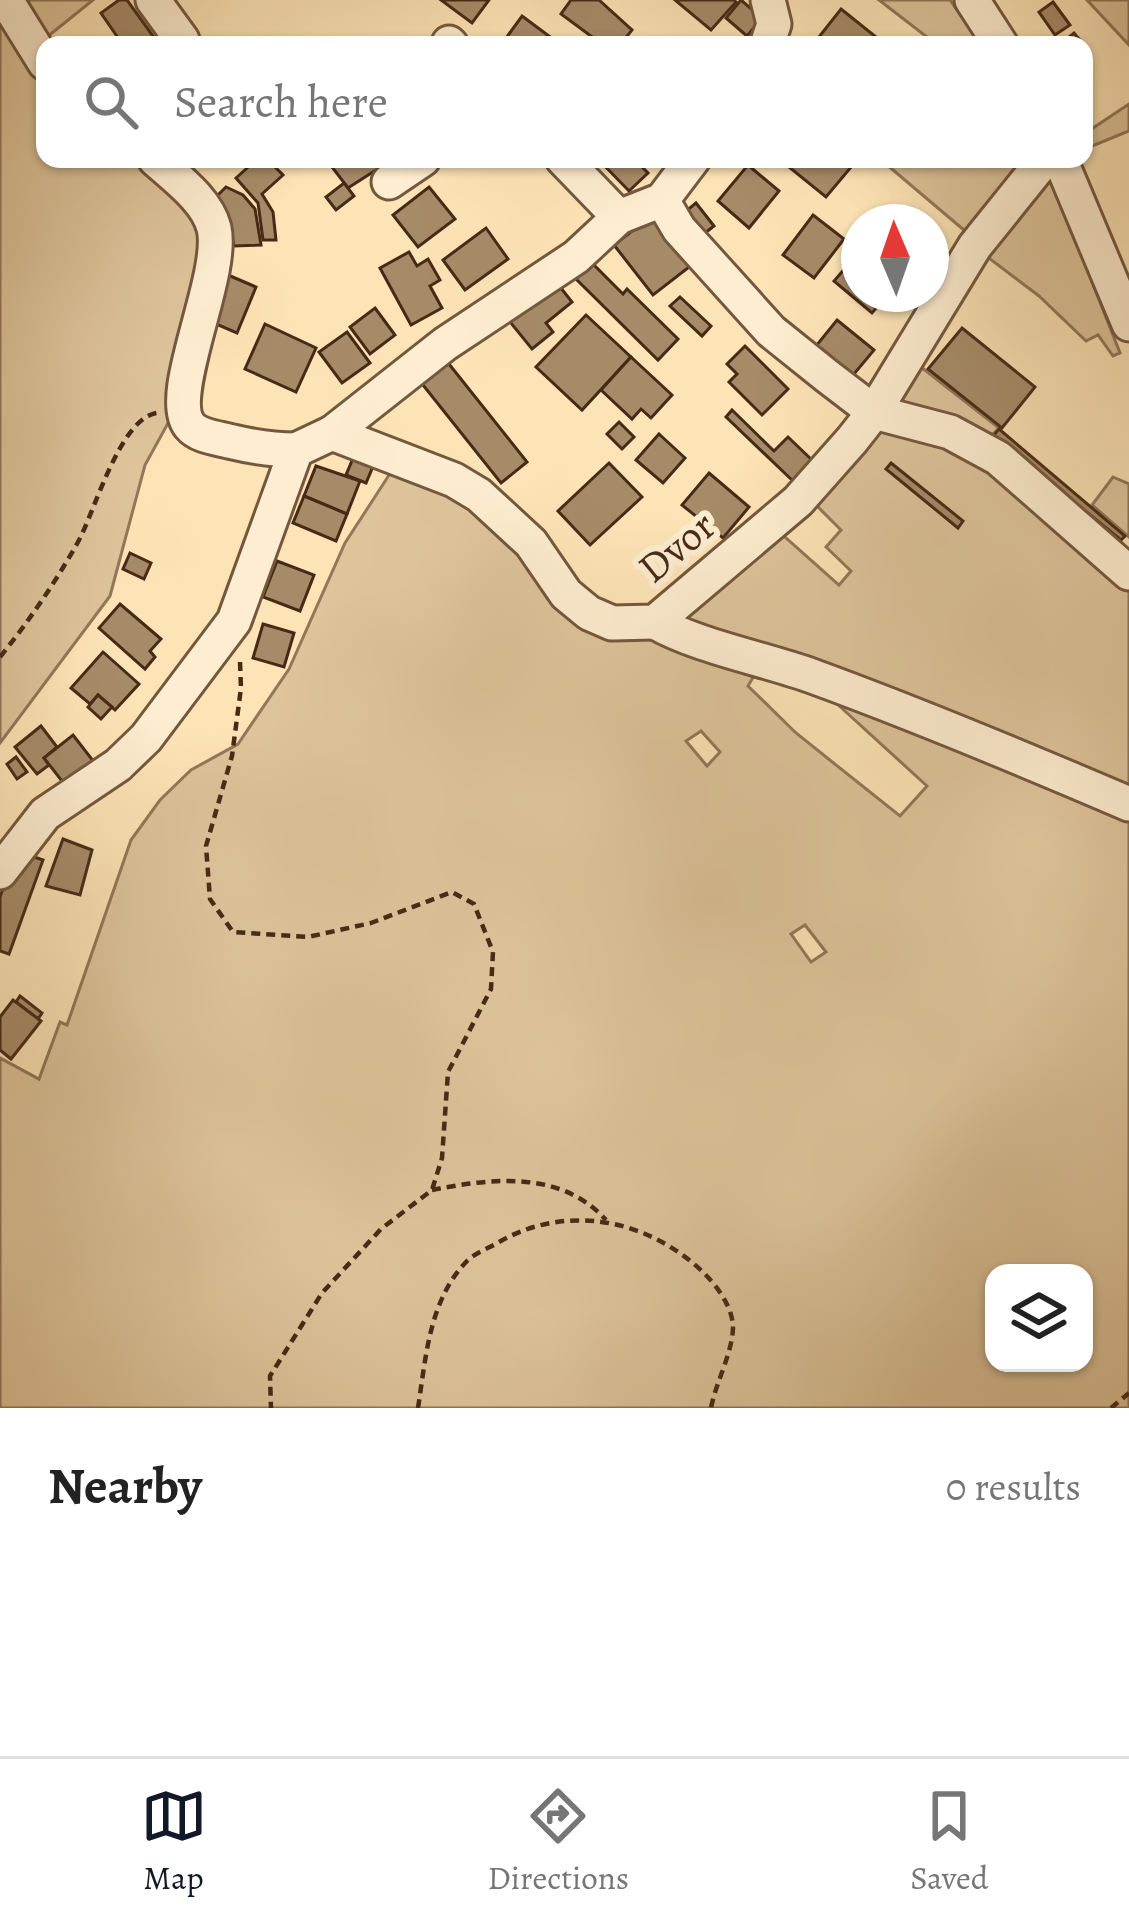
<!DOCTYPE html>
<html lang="en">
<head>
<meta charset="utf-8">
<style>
	:root { --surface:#fff; --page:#f6f6f6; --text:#222; --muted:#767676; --line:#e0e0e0; --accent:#111827 }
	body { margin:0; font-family:Alegreya,serif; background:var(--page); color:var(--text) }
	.controls { position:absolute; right:36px; bottom:36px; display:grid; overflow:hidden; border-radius:24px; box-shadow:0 3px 9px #0004 }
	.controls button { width:108px; height:108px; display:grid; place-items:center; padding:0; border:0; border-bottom:3px solid var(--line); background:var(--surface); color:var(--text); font:60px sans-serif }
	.compass { position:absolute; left:841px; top:204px; width:108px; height:108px; border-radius:50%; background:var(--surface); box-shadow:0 3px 9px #0004; rotate:358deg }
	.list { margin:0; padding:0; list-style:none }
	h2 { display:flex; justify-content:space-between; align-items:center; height:156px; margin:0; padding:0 48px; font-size:51px }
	h2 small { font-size:39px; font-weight:400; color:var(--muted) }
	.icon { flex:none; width:66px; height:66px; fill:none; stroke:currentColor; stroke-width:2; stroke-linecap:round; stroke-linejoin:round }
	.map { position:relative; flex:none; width:1129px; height:1408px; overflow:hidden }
	.search { position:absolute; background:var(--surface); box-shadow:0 3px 9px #0004; left:36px; right:36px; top:36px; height:132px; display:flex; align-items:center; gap:30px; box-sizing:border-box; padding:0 42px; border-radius:24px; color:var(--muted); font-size:45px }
	.sheet { height:348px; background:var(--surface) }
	nav { display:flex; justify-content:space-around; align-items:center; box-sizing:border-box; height:168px; border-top:3px solid var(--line); background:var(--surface); font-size:33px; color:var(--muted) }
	nav a { display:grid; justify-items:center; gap:6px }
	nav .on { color:var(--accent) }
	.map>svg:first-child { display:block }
</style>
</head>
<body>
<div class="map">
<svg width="1129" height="1408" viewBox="0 0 1129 1408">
	<rect width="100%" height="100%" fill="#fde4b6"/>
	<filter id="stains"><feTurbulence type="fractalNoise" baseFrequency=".00167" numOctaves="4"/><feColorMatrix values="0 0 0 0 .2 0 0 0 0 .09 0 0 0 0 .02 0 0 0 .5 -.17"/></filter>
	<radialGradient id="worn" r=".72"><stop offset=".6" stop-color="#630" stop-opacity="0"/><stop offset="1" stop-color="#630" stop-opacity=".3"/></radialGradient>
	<g fill="#dec49b" stroke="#927758" stroke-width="3" fill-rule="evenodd">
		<polygon points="13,0 93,0 42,41"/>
		<polygon points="879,0 950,0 981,45 922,45 927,37"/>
		<polygon points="1087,0 1129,0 1129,45"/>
		<polygon points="0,3 45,76 45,159 148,159 209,234 178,405 145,465 110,596 0,743"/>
		<polygon points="1129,104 1129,131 1085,149 1084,134"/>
		<polygon points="880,159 1036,159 980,231 965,231"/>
		<polygon points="1045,181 1053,182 1120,353 1113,356 1098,335 1086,341 1039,296 981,252"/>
		<polygon points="912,360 999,428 989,438 893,402"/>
		<polygon points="891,425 974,452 1129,585 1129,800 683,630 680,612 777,530 839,585 851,571 826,547 841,530 809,498 871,430"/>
		<path d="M393,469l61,17 94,93 96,54 117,31 -13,22 48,47 104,83 27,-30 -115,-105 317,132v595h-1129v-350l39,21 21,-57 7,3 64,-185 29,-40 31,-30 47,-26 51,-75 56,-126zM701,731l19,21 -13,14 -21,-25zM805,925l21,27 -15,10 -20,-28zM994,1273h90v90h-90z"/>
		<polygon points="1113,477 1129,484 1129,537 1092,505"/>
	</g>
	<g fill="#a68b69" stroke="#472a16" stroke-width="3">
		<polygon points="119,0 127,0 153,36 140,45 123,45 101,13"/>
		<polygon points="441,0 489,0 472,23"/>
		<polygon points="571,0 599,0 632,30 620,45 603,45 561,14"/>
		<polygon points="675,0 734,0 736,2 711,30"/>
		<polygon points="741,0 762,18 747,36 726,18"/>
		<polygon points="1053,2 1070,25 1055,35 1039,12"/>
		<polygon points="841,9 886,45 819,45 815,42"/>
		<polygon points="522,16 561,45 501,45"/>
		<polygon points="1074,33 1088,50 1084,54 1084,45 1059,45"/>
		<polygon points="257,159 267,159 283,175 262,194 273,212 276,240 263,240 258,203 236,178"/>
		<polygon points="326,159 393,159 348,188"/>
		<polygon points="598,159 634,159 648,173 629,191"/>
		<polygon points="779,159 844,159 852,166 826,197"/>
		<polygon points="748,165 779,191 749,228 718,201"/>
		<polygon points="344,183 354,196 336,210 326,197"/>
		<polygon points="226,187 243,195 255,209 261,245 234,246 230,227 209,204"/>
		<polygon points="429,187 455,219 418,247 393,215"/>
		<polygon points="696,203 714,226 696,240 679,217"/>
		<polygon points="654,214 693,264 653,295 614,245"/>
		<polygon points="813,215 844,239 814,278 783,255"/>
		<polygon points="486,228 508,259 465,290 443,260"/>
		<polygon points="409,252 417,266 428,259 440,280 430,286 442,308 411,325 380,268"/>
		<polygon points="859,252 859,294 888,294 872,313 834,281"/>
		<polygon points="592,263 623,294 627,289 678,339 658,360 576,279"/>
		<polygon points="228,275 256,287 237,333 209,321"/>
		<polygon points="553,278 572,302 546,323 553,332 532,349 506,317"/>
		<polygon points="680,297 711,326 702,336 670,306"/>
		<polygon points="375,308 395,335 370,354 350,327"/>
		<polygon points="586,315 631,357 582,410 536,367"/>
		<polygon points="837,320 874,350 849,380 812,351"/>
		<polygon points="265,324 316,348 296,392 245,369"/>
		<polygon points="962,328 1035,387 1002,428 928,369"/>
		<polygon points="347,332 370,363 342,383 319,352"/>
		<polygon points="745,346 788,389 762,415 729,382 737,374 727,364"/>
		<polygon points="631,357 672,395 651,418 641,409 632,419 601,390"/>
		<polygon points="445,359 527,462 501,483 419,380"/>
		<polygon points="732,410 774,451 788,437 814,462 794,482 726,417"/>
		<polygon points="619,422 634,437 622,449 607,434"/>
		<polygon points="999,429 1125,536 1121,540 993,436"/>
		<polygon points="659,434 685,458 663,483 636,460"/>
		<polygon points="354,456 374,464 366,483 346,475"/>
		<polygon points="609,463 642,497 590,545 558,511"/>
		<polygon points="891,463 963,521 958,528 886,469"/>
		<polygon points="316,466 360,481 347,514 304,496"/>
		<polygon points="709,473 749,507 723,538 682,505"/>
		<polygon points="304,496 347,514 336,541 293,523"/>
		<polygon points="130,553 151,563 144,579 123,569"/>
		<polygon points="277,561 314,575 300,611 263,597"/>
		<polygon points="120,604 161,639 150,651 155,657 145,669 99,628"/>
		<polygon points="263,624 294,633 284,667 253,658"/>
		<polygon points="103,652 139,684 115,710 98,695 90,704 71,688"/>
		<polygon points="98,695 112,707 101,719 88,707"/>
		<polygon points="41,726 57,747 44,758 49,765 37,774 15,747"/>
		<polygon points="73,735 94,762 65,785 44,758"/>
		<polygon points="16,757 27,772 17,779 7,764"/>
		<polygon points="63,839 92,850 80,895 46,886"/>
		<polygon points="23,853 43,860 9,954 0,951 0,897 9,872"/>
		<polygon points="20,996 42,1013 38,1019 16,1002"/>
		<polygon points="13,1000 41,1021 11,1059 0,1050 0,1017"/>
	</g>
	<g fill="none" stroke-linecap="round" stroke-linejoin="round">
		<g stroke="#74583e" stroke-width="39">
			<g id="minor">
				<polyline points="6,0 45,63"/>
				<polyline points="153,0 182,40"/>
				<polyline points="972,0 1001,45"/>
				<polyline points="449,43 451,45"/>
				<polyline points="767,45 774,24 768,0"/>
				<path d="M155,159c21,19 52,41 59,69 11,48 -50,168 -24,198 9,11 29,12 43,16 21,5 41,8 63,8"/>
				<polyline points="563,159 619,217"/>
				<polyline points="1060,159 1129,324"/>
				<polyline points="389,182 423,159"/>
				<polyline points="662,200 679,229 771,331 827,376 874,412 950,432 998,458 1129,573"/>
				<polyline points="332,433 445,344 576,257 619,217 662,200 693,159"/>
				<path d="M655,622c41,24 110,37 157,54 107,39 212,83 317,128"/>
				<polyline points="0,872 45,814 118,765 146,738 234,621 296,450 332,433 454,480 479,495 531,543 566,594 589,613 612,623 655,622 798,501 852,440 874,412 975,246 1045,159"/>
			</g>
		</g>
		<g stroke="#472a16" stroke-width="4.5" stroke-dasharray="9 6" stroke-linecap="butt">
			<path d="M0,657c29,-36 55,-74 78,-115 17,-31 42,-124 79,-129"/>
			<polyline points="240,662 241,688 232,756 206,846 210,899 233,932 308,937 371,923 452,892 474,904 493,952 491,989 448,1072 442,1158 432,1190 381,1229 322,1293 270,1376 271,1408"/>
			<path d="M432,1190c60,-12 129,-20 174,30"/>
			<path d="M418,1408c8,-51 11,-108 49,-147 8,-8 22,-13 32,-19 68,-39 148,-23 204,30 14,14 30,35 30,56 -1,26 -17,54 -22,80"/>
			<polyline points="1111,1408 1129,1393"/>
		</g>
		<use href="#minor" stroke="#feedd0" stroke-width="33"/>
	</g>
	<g text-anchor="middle" stroke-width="12" stroke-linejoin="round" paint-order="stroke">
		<g font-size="42" fill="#472a16" stroke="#feedd0">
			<text transform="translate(676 546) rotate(-40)" y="15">Dvor</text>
		</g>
	</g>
	<rect width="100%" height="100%" filter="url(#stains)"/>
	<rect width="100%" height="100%" fill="url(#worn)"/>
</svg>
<div class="controls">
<button><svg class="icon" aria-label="layers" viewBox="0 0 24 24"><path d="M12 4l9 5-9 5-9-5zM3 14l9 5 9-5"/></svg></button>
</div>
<svg class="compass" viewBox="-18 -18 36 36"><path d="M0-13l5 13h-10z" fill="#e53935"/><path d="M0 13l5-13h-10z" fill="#767676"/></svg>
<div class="search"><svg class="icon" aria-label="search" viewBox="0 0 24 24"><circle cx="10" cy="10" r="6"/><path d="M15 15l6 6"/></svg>Search here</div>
</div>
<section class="sheet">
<h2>Nearby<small>0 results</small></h2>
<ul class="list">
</ul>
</section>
<nav>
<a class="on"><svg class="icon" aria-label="map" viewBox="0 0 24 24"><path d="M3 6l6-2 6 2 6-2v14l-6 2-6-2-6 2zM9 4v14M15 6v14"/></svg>Map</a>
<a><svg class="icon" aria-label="directions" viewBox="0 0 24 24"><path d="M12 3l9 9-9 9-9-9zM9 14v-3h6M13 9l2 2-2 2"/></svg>Directions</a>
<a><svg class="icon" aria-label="saved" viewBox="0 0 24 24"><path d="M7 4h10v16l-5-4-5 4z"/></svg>Saved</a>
</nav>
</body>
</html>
